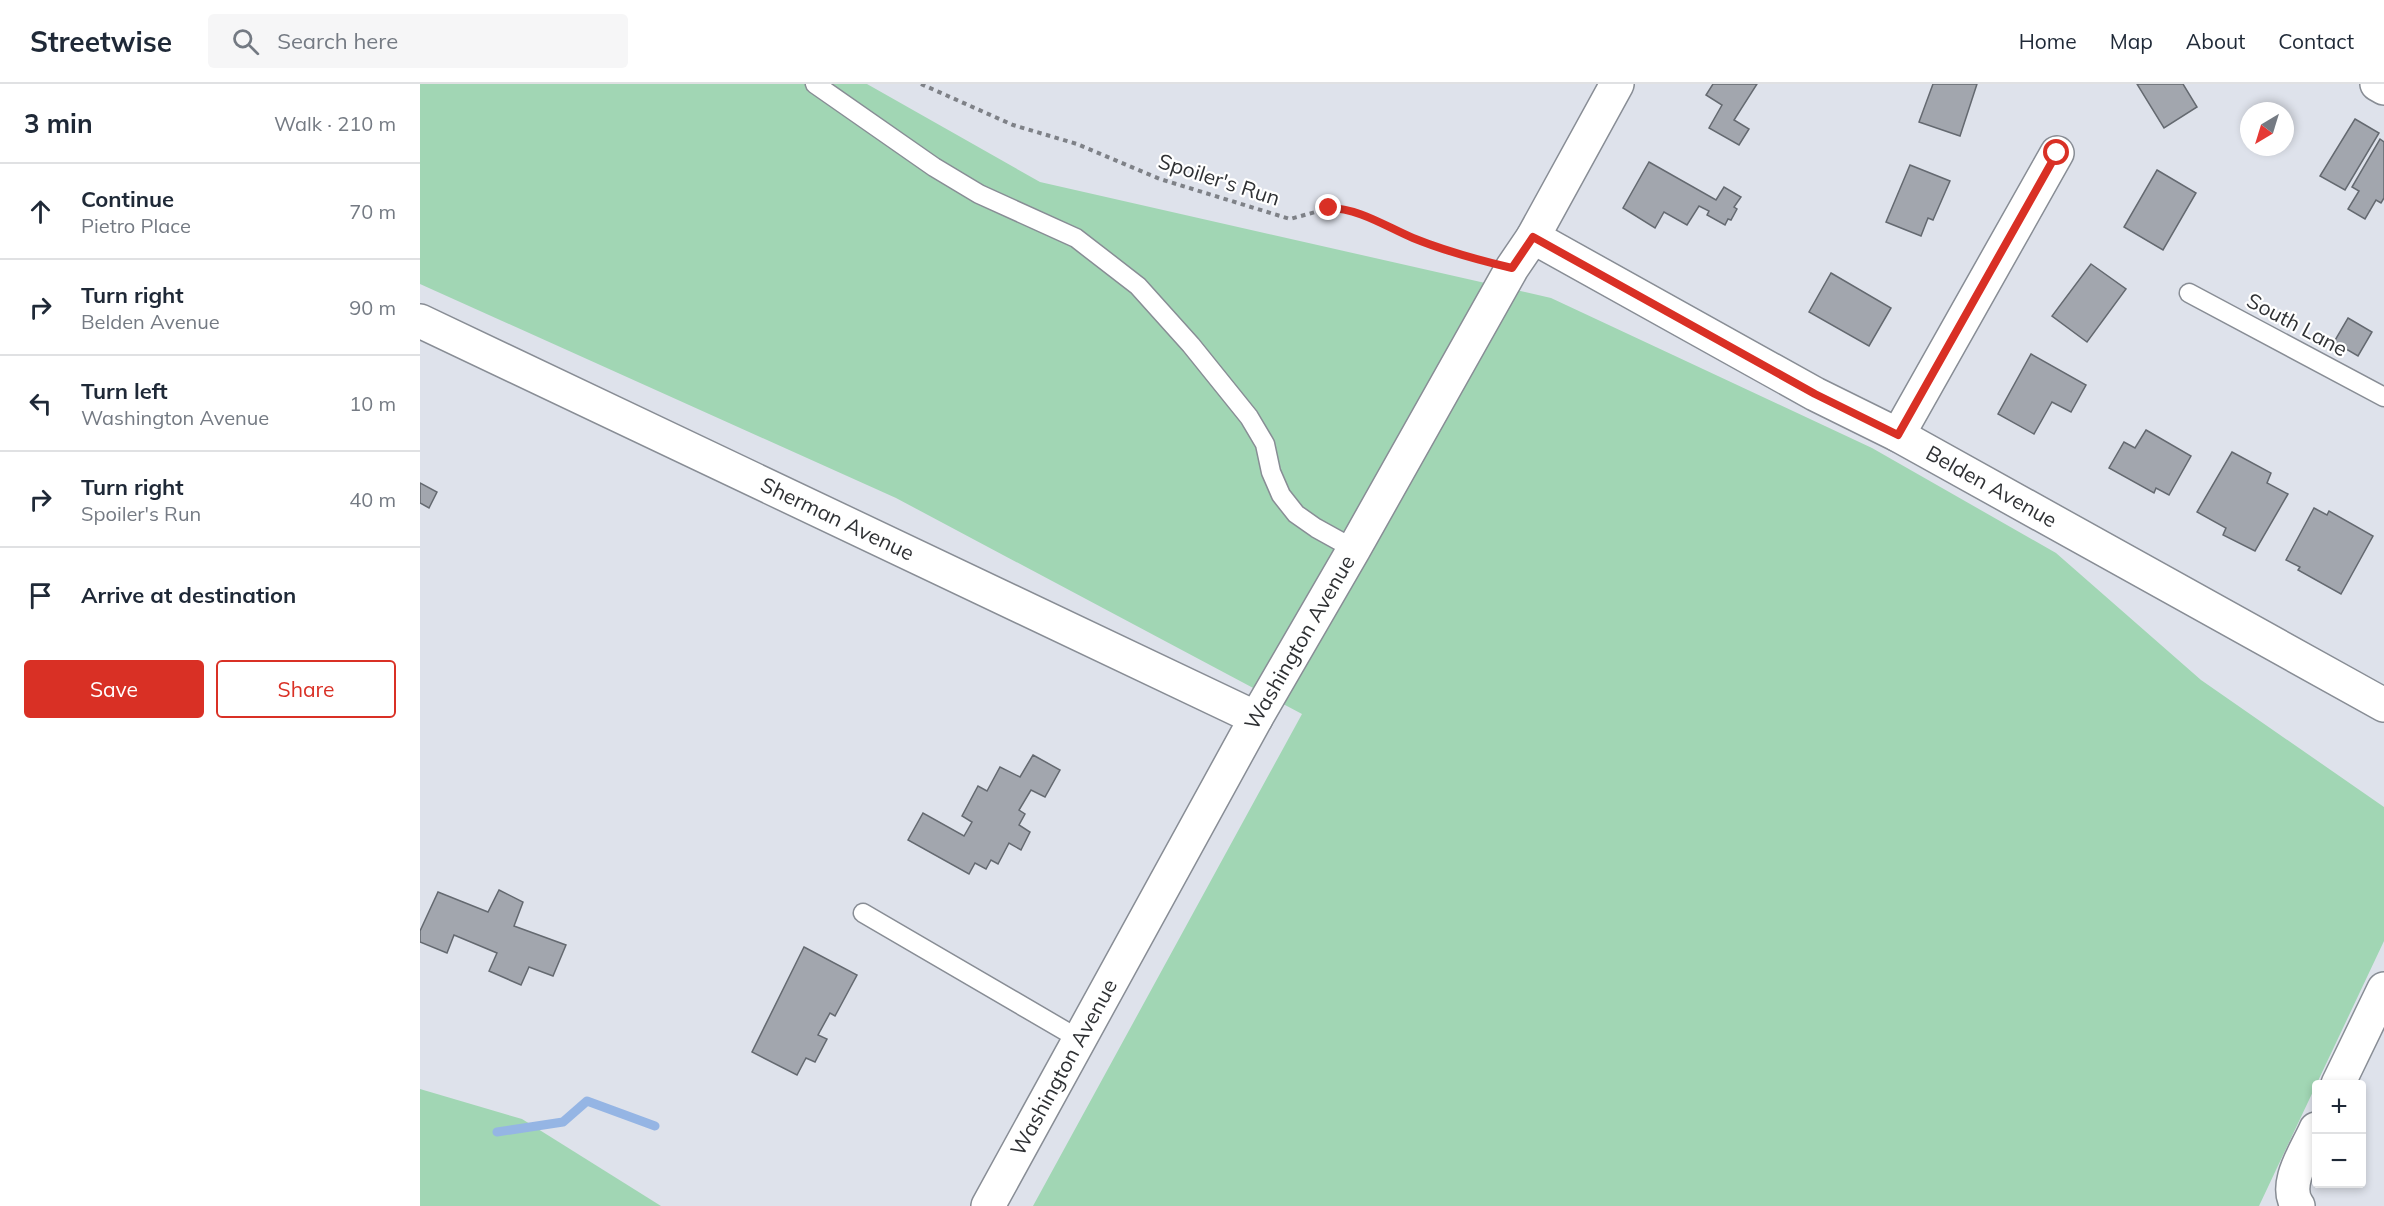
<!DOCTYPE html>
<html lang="en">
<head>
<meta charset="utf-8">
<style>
	:root { --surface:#fff; --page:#f6f6f7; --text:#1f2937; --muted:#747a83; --line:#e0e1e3; --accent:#d93025 }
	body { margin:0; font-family:Mulish,sans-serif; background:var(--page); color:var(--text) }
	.controls { position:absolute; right:18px; bottom:18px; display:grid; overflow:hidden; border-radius:6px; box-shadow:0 3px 9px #0003 }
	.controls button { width:54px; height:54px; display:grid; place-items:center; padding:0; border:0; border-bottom:2px solid var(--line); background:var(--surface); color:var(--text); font:30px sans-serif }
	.compass { position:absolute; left:1820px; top:18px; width:54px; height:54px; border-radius:50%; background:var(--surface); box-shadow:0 3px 9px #0003; rotate:218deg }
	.stop { position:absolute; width:18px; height:18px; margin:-14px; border:4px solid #d93025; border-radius:50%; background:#fff }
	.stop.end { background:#d93025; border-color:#fff; box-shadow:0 2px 6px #0008 }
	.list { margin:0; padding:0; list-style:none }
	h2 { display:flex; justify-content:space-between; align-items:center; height:78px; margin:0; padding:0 24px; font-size:26px }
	h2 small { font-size:20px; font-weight:400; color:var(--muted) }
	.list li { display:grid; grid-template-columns:39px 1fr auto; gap:18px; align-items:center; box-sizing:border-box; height:96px; padding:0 24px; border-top:2px solid var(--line) }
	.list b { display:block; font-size:22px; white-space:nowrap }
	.list p { margin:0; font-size:20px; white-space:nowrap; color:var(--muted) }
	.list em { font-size:20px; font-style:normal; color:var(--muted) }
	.actions { display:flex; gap:12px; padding:18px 24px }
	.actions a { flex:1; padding:14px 0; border:2px solid var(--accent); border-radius:6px; text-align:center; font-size:21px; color:var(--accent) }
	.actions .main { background:var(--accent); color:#fff }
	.icon { flex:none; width:33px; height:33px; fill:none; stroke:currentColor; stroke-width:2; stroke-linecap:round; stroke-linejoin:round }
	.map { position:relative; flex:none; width:1964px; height:1122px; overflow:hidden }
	header { display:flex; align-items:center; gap:36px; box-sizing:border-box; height:84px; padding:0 30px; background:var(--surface); border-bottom:2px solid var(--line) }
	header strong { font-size:28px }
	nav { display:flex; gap:33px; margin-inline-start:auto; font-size:21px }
	.search { width:420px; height:54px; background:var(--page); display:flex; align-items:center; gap:15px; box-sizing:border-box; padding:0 21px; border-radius:6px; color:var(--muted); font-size:22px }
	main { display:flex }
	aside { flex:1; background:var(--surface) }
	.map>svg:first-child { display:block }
</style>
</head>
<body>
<header>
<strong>Streetwise</strong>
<div class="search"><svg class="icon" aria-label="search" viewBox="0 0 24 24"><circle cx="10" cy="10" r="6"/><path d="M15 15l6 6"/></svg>Search here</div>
<nav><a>Home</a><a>Map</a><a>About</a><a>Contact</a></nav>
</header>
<main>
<aside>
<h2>3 min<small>Walk · 210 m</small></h2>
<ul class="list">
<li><svg class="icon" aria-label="ahead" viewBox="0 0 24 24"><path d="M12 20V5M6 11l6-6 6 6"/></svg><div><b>Continue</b><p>Pietro Place</p></div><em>70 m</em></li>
<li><svg class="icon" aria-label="right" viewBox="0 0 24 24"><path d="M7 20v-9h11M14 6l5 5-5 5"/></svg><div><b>Turn right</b><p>Belden Avenue</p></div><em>90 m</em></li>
<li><svg class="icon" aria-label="left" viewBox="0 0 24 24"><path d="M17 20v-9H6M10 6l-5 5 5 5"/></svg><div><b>Turn left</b><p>Washington Avenue</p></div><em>10 m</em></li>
<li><svg class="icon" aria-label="right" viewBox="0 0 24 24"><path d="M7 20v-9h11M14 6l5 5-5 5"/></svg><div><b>Turn right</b><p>Spoiler's Run</p></div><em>40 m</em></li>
<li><svg class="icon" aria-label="arrive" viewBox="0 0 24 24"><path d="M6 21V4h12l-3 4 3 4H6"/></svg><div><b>Arrive at destination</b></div></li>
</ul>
<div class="actions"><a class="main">Save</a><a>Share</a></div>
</aside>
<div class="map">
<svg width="1964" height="1122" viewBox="0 0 1964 1122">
	<rect width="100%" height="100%" fill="#dee2eb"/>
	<g fill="#a1d6b4">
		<polygon points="0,0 447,0 620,98 1131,214 1452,364 1636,469 1781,596 1964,723 1964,857 1839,1122 613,1122 882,630 476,414 0,200"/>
		<polygon points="0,1005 102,1035 241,1122 0,1122"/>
	</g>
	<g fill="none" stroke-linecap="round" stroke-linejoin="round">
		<polyline stroke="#95b5e4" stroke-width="9" points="77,1048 143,1038 167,1017 235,1042"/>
	</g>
	<g fill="#a2a6ae" stroke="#646970" stroke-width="1.5">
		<polygon points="1293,0 1337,0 1314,36 1329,45 1319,61 1289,44 1302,21 1286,11"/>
		<polygon points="1513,0 1557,0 1540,52 1499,38"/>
		<polygon points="1717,0 1763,0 1777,23 1744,44"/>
		<polygon points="1935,35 1959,49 1925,106 1900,92"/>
		<polygon points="1960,55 1964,58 1964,114 1961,119 1956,116 1945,135 1928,125 1939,107 1932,103"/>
		<polygon points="1229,78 1296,116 1304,103 1321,113 1314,123 1317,125 1311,136 1308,135 1305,141 1287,131 1289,127 1279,122 1267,141 1244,128 1235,144 1203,124"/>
		<polygon points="1490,81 1530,97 1513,136 1508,134 1501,152 1466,138"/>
		<polygon points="1737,86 1776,109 1743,166 1704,143"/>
		<polygon points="1671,180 1706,205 1667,258 1632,232"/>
		<polygon points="1411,189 1471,224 1449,262 1389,228"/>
		<polygon points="1928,234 1952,248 1938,272 1914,258"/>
		<polygon points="1611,270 1666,301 1651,328 1632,318 1614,350 1578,330"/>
		<polygon points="1726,346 1771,372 1749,411 1736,404 1734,409 1689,384 1704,358 1715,364"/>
		<polygon points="1812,368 1851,389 1847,399 1868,410 1835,467 1803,451 1806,444 1777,428"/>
		<polygon points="0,399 17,408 9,424 0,419"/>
		<polygon points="1894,424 1907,431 1909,427 1953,452 1921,510 1878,486 1880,483 1866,476"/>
		<polygon points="613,671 640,686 625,713 611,706 599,726 605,730 599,741 610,748 601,766 589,759 578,780 571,776 566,785 555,779 549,790 488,756 503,729 544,752 552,738 542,732 558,702 567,707 580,683 600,693"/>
		<polygon points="79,806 103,818 94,842 146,861 133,892 109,883 101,901 69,887 77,869 34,851 27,869 0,858 0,847 18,808 68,828"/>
		<polygon points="384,863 437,891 415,932 410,929 398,951 407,955 395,978 386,974 377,991 332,968"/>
	</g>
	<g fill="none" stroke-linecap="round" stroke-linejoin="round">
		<g stroke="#888d95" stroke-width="21">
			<g id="service">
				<polyline points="395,0 514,83 559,110 656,154 718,202 771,261 829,333 845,360 851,388 861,411 876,430 896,444 934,465"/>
				<polyline points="1769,209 1964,313"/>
				<polyline points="443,829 659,955"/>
			</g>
		</g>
		<g stroke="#888d95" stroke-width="36">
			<g id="minor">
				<polyline points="1957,0 1964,4"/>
				<path id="s1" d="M1113,153l282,157 83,41 486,270"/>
				<path id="s2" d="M0,237l836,397"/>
				<polyline points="1478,351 1637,69"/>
				<polyline points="1918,1000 1964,905"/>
				<path id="s3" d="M568,1122l268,-488 98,-169 158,-281 21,-31 84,-153"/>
				<path d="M1878,1122c-16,-21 9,-56 18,-77"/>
			</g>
		</g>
		<polyline stroke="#7e8187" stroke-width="4" stroke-dasharray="4.5 4.5" stroke-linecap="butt" points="501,0 593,41 657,60 740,95 870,135 910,124 923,124 994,154 1061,177"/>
		<use href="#service" stroke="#fff" stroke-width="18"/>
		<use href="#minor" stroke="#fff" stroke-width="33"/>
	</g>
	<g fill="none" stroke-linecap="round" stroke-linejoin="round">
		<path stroke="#d93025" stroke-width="8" d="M909,124c29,0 58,19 84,30 32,13 65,22 99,30l21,-31 282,157 83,41 159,-282"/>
	</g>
	<g text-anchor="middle" stroke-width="4.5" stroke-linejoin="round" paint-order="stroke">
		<g font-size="21" fill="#2f3134" stroke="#fff">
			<text transform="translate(799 96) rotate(18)" y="7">Spoiler's Run</text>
			<text transform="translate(1877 241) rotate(28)" y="7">South Lane</text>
			<text dy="7" stroke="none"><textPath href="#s1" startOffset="522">Belden Avenue</textPath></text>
			<text dy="7" stroke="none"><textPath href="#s2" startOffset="462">Sherman Avenue</textPath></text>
			<text dy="7" stroke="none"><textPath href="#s3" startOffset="644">Washington Avenue</textPath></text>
			<text dy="7" stroke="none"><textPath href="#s3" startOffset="158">Washington Avenue</textPath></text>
		</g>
	</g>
</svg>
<div class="controls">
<button>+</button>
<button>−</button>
</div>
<svg class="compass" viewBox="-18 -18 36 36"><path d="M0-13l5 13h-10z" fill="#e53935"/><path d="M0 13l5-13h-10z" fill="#747a83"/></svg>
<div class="stop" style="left:1637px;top:69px"></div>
<div class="stop end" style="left:909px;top:124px"></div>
</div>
</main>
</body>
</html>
